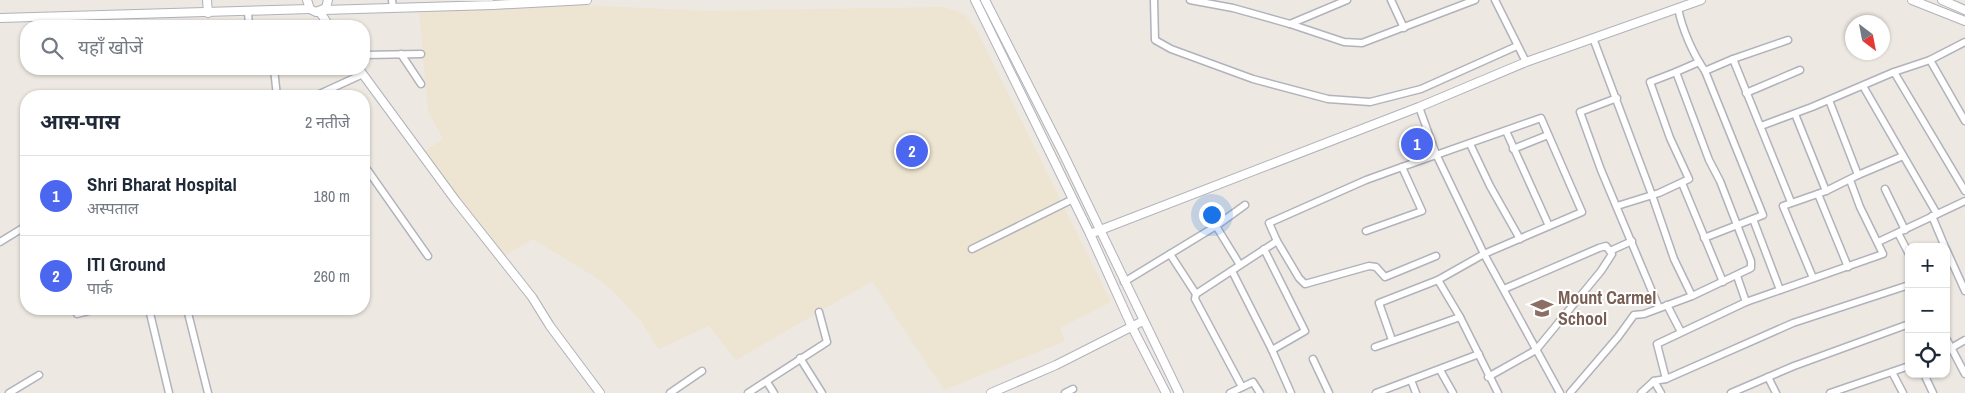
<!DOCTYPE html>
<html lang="hi">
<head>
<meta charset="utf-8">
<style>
	:root { --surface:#fff; --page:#f6f6f7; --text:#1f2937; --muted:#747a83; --line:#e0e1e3; --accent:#4c67ef }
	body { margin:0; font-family:"Archivo Narrow","Noto Sans Devanagari",sans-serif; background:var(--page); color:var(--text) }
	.controls { position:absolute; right:15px; bottom:15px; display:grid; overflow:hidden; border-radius:10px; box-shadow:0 1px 4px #0004 }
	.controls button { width:45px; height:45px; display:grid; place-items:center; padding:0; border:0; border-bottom:1px solid var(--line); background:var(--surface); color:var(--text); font:25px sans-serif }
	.compass { position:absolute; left:1845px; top:15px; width:45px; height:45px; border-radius:50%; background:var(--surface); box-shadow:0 1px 4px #0004; rotate:148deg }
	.you { position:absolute; left:1211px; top:214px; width:18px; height:18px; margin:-12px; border:4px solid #fff; border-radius:50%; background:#1a73e8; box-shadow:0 0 0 8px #1a73e833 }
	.badge { display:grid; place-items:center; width:32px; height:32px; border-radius:50%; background:var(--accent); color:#fff; font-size:16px; font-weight:700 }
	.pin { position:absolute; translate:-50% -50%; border:2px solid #fff; box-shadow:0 1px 5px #0006 }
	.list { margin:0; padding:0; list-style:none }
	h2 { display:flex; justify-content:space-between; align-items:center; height:65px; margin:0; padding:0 20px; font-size:21px }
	h2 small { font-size:16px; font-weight:400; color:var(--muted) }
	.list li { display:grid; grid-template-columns:32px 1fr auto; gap:15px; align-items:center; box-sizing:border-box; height:80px; padding:0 20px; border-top:1px solid var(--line) }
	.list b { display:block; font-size:19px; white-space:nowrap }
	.list p { margin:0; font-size:16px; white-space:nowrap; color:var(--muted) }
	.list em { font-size:16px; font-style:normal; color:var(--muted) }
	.icon { flex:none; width:28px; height:28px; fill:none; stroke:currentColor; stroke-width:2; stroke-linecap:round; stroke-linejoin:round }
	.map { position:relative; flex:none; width:1965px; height:393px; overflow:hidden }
	.search { position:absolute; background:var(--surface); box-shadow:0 1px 4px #0004; left:20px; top:20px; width:350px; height:55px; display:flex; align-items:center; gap:12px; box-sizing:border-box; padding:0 18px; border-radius:20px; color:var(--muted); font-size:19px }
	.panel { position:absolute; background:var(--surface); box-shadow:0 1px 4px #0004; left:20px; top:90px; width:350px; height:225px; border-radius:20px }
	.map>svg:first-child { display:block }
</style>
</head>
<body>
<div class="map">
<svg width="1965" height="393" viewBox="0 0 1965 393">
	<rect width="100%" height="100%" fill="#ede8e1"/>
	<polygon fill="#ede5d1" points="560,4 705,11 943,7 964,14 976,29 1111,302 1060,328 1065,341 944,390 872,281 736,360 709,326 658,349 641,321 613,291 595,277 533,239 501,258 422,153 443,139 428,111 419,12 433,9"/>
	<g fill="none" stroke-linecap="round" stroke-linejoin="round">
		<g stroke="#b1b2bc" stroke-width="9">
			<g id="minor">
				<polyline points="392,0 393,8"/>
				<polyline points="1154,0 1155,40 1171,49 1253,79 1328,99 1370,102 1421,89 1517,46"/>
				<polyline points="1190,0 1233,8 1290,24 1344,42 1362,43 1475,0"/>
				<polyline points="1391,0 1404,28"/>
				<polyline points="1495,0 1526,62"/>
				<path d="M1678,8c4,21 15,46 27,63l58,144 -59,23"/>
				<polyline points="248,12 249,26"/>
				<polyline points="1290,24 1347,0"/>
				<polyline points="1593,38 1652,195 1674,259 1692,296"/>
				<polyline points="401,54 421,84"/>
				<polyline points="364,55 421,54"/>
				<polyline points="1733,59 1791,202"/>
				<polyline points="1930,60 1965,121"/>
				<polyline points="274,69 277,96"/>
				<polyline points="1705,71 1733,59 1788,40"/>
				<polyline points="1894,72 1965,191"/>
				<polyline points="1863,86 1937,214"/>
				<polyline points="1746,93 1800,70"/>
				<polyline points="315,96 363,74"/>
				<polyline points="1617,98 1580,112 1601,170 1659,308"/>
				<polyline points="1829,100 1858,175"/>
				<polyline points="1419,107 1436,154 1484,254 1560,393"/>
				<polyline points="1795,114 1826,191"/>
				<polyline points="1761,126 1812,107 1894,72 1930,60 1965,42"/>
				<polyline points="1506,131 1549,226"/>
				<polyline points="1470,144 1490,186 1520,239"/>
				<polyline points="1513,149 1548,135"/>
				<polyline points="364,165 428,256"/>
				<polyline points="1682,183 1723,282"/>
				<polyline points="1885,189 1905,230"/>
				<polyline points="1818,194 1848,267"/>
				<polyline points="1617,206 1659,193 1689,179 1670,138 1650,82 1676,72"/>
				<polyline points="1932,216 1945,247"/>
				<polyline points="1753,219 1780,290"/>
				<polyline points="1216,226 1240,265"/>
				<polyline points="1898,233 1909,254"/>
				<polyline points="1277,241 1299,278 1305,284 1369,266 1376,267 1385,277 1436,256"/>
				<polyline points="0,242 26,226"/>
				<polyline points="1878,242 1965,201"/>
				<polyline points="972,249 1073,199"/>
				<polyline points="1264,249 1305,331 1272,350"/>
				<polyline points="1946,249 1965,291"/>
				<polyline points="1610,251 1632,241"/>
				<polyline points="1170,254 1196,294 1195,299 1242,387"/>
				<polyline points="1232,271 1272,350 1291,393"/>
				<polyline points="1737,276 1746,302"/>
				<polyline points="1813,278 1783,206 1826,191 1858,175 1903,156"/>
				<polyline points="1438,280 1460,317 1498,393"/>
				<polyline points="1124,282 1216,226 1245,205"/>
				<polyline points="1196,294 1277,241 1269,223 1366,180 1402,167 1422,211 1366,231"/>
				<polyline points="1667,305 1681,332"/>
				<polyline points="149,309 169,393"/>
				<polyline points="187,309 208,393"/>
				<polyline points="77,314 97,309"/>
				<polyline points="1946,338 1965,374"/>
				<polyline points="1392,340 1379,303 1438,280 1484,254 1582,212 1541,118 1402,167"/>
				<polyline points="1375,347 1460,317"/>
				<polyline points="1946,351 1965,340"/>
				<polyline points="800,358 822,393"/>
				<polyline points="1313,359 1329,393"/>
				<polyline points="1440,370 1453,393"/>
				<polyline points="1892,372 1903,393"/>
				<polyline points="1924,374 1933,393"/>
				<polyline points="1488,377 1536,350 1601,271 1612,254 1606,246 1599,248 1504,289"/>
				<polyline points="1768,377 1776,393"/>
				<polyline points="1666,379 1657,344 1746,302 1883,254 1860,207 1850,180"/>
				<polyline points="1411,380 1416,393"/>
				<polyline points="1654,381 1666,379 1793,323 1909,285"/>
				<polyline points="767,382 774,393"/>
				<polyline points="9,393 39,375"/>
				<polyline points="670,393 702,371"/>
				<polyline points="748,393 827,342 819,312"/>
				<polyline points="1065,393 1073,389"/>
				<polyline points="1230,393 1253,382 1260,393"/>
				<polyline points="1376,393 1479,354"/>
				<polyline points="1570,393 1618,337 1634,315 1644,314 1692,296 1751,268 1751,261 1720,181 1709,160 1676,72 1699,62"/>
				<polyline points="1641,393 1654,381 1661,393"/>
				<polyline points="1731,393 1794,366 1909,324"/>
				<polyline points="1830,393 1909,366"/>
			</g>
		</g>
		<g stroke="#b1b2bc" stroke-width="10">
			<g id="tertiary">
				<polyline points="207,0 208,13"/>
				<polyline points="307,0 310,9 316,12 326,8 328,0"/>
				<polyline points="975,0 1090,234 1132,327 1166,393"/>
				<polyline points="985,0 1063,153 1179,393"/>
				<polyline points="1912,0 1965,21"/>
				<polyline points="1942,0 1965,10"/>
				<polyline points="323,10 493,5 587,0"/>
				<polyline points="320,12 329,26"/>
				<polyline points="0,18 310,9"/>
				<polyline points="359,69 456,201 532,297 550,326 600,393"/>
				<polyline points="1090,234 1419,107 1526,62 1701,0"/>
				<polyline points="991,393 1056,365 1143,321"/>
			</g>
		</g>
		<use href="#minor" stroke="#fff" stroke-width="6"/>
		<use href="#tertiary" stroke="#fff" stroke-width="8"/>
	</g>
	<defs>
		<g id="school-bare" transform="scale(1.725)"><path d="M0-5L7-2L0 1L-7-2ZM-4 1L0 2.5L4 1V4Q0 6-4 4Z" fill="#8d6e63" stroke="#fff" stroke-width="2.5" paint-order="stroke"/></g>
	</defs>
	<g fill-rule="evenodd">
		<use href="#school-bare" x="1542" y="308"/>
	</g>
	<g text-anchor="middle" stroke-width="4" stroke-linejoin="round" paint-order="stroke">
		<g font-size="18" font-weight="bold" fill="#785e54" stroke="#fff" text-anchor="start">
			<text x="1558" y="304">Mount Carmel<tspan x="1558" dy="21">School</tspan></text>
		</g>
	</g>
</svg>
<div class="controls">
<button>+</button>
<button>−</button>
<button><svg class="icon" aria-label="locate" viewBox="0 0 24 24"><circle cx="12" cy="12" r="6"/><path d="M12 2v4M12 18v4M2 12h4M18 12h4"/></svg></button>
</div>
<svg class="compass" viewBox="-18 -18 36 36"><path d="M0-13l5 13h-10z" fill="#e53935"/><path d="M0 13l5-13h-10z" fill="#747a83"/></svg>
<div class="you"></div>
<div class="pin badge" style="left:1417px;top:144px">1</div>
<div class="pin badge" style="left:912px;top:151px">2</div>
<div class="search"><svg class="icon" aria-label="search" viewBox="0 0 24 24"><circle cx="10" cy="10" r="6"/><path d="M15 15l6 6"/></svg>यहाँ खोजें</div>
<section class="panel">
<h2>आस-पास<small>2 नतीजे</small></h2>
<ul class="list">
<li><span class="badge">1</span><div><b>Shri Bharat Hospital</b><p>अस्पताल</p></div><em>180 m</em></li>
<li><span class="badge">2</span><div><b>ITI Ground</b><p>पार्क</p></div><em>260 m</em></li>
</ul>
</section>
</div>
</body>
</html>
